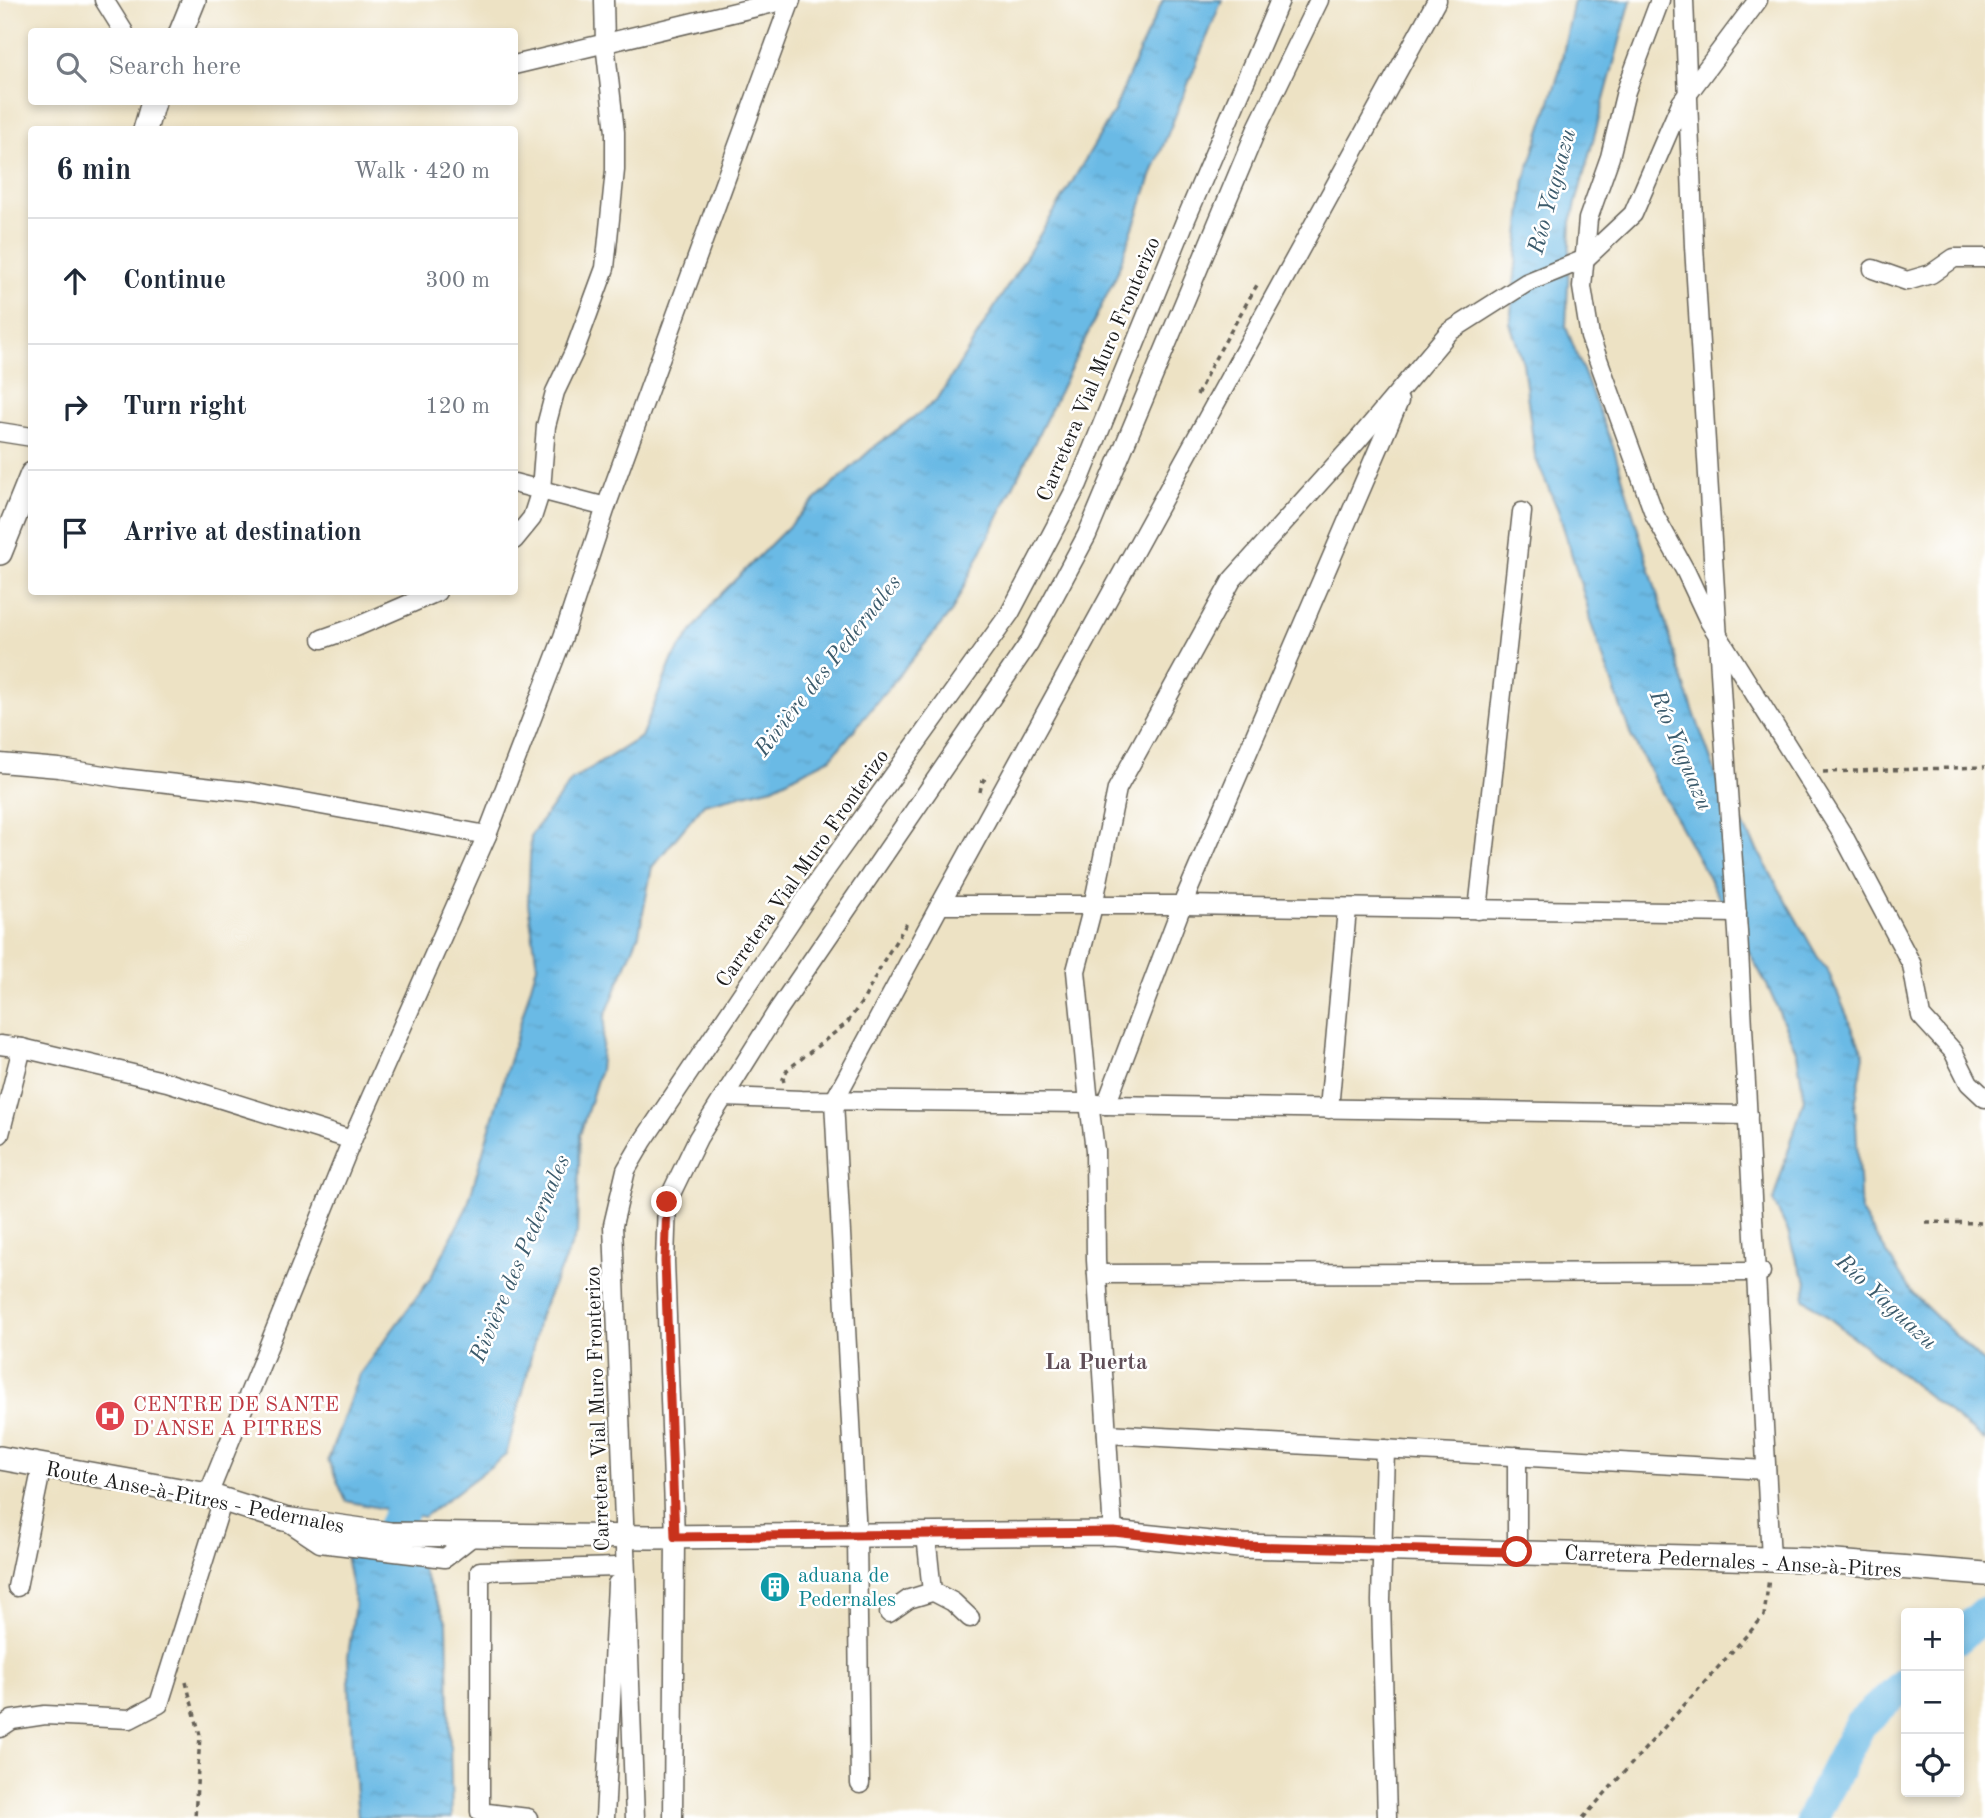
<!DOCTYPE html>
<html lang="en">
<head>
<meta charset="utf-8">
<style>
	:root { --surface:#fff; --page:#f6f6f7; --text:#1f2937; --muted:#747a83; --line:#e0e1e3 }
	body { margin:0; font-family:"Old Standard TT",serif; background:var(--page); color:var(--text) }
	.controls { position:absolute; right:21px; bottom:21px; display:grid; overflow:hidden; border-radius:7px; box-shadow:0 4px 10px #0003 }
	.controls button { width:63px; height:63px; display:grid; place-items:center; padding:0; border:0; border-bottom:2px solid var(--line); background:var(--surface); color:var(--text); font:35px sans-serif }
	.stop { position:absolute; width:21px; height:21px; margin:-16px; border:5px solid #c8321e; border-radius:50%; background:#fff }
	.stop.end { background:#c8321e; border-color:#fff; box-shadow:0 2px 7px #0008 }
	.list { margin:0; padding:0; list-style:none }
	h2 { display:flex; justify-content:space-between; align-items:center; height:91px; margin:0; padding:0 28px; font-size:30px }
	h2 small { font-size:23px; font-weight:400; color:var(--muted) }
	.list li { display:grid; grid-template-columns:46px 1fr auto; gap:21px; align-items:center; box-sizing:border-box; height:126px; padding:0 28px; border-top:2px solid var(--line) }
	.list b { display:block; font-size:26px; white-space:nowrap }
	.list em { font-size:23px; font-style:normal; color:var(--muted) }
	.icon { flex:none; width:38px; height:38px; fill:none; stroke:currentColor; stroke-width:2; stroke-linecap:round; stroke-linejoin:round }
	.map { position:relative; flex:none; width:1985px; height:1818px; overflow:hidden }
	.search { position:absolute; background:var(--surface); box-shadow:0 4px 10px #0003; left:28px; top:28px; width:490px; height:77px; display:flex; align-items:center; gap:18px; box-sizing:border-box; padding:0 24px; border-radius:7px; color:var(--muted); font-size:26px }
	.panel { position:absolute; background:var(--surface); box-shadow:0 4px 10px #0003; left:28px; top:126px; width:490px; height:469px; border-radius:7px }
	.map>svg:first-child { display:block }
</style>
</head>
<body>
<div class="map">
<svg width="1985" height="1818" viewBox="0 0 1985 1818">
	<defs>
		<pattern id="water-ripples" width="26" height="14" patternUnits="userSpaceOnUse" patternTransform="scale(1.75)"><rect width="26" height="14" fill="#6bbae5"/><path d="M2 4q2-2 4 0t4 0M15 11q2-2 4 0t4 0" fill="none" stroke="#5c9fc4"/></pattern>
	</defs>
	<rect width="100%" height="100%" fill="#fff"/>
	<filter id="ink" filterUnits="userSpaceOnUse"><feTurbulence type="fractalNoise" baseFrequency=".0143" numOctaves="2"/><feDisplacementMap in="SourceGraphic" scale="14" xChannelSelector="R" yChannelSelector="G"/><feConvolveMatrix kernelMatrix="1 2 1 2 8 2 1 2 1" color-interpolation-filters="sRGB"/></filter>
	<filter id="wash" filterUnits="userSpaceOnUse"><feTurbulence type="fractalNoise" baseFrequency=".00686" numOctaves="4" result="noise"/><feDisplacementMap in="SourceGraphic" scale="28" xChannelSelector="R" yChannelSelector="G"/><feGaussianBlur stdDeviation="1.57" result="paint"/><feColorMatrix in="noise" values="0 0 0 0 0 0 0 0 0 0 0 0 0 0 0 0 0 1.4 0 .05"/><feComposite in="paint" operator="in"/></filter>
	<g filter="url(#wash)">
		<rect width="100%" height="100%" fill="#ede2c4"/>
		<g fill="url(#water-ripples)" stroke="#446b80" stroke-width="2">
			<polygon points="1163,0 1222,0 1153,171 1116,276 952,611 831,758 773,787 704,804 652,867 639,934 605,1016 600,1070 580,1135 577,1233 540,1314 526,1380 506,1455 424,1517 346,1501 328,1460 359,1375 430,1279 467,1207 537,965 528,904 531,835 572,780 641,737 673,658 715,600 810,505 874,447 937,400 1062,199 1114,111 1141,47"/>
			<polygon points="1574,0 1631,0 1571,222 1566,327 1614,449 1683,681 1718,780 1817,956 1828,971 1864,1055 1855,1106 1861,1212 1912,1293 1985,1364 1985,1441 1804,1298 1807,1281 1797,1263 1787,1229 1773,1201 1804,1099 1797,1053 1767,985 1631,736 1590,621 1587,605 1558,510 1535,457 1523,363 1510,323 1525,179 1559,73"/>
			<polygon points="346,1555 418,1561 447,1623 452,1818 358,1818 352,1747 348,1657 355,1604"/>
		</g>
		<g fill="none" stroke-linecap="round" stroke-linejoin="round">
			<g stroke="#6bbae5" stroke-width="33">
				<polyline points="394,1566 390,1534 422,1471"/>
				<polyline points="1959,1637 1985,1613"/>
				<polyline points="1812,1818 1860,1724 1906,1683"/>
			</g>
		</g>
	</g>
	<g filter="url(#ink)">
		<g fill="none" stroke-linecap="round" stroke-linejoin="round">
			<g stroke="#656157" stroke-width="21">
				<g id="minor">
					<polyline points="104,0 124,32"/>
					<polyline points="1660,0 1626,91 1610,157 1588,219 1582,287 1590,337 1655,516 1686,572 1709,621 1843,835 1912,965 1921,1016 1953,1051 1969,1083 1985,1098"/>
					<polyline points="1684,0 1694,246 1723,721 1738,932 1771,1559"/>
					<polyline points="514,65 786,0"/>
					<polyline points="1873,269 1907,281 1931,274 1954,258 1985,258"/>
					<polyline points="0,432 32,437"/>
					<polyline points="514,483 606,507"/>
					<polyline points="514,540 532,518 541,490 546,426 555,392 574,352 605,268 615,170 615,132 605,43 604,0"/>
					<polyline points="322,639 356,627 437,592"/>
					<polyline points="0,763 59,768 122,778 249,792 487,835"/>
					<polyline points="940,905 1437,0"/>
					<polyline points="1478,910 1522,512"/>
					<polyline points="0,1045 22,1048 167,1082 352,1140"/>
					<polyline points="724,1097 802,1100 1089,1103 1106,1105 1748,1115"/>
					<polyline points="1106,1105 1182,905 1399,401"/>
					<polyline points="1329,1109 1347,909"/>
					<polyline points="0,1134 22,1048"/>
					<polyline points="1097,1274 1761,1272"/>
					<polyline points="1107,1434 1766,1470"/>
					<polyline points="1385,1449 1381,1601 1387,1818"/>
					<polyline points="208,1495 352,1140 487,835 563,637 606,507 791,0"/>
					<polyline points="287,1521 320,1543 445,1558 473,1536"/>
					<polyline points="1113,1533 1096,1260 1095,1150 1089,1103 1076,971 1093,906 1117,789 1232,580 1357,441 1449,332 1526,283 1585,259 1633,214 1681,103 1758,0"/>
					<polyline points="1517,1552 1517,1456"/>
					<polyline points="17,1587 42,1466"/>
					<polyline points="932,1591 953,1602 970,1618"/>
					<polyline points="889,1613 909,1599 932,1592 926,1535"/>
					<polyline points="0,1728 12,1720 45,1715 130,1719 159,1704 223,1499"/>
					<polyline points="860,1784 857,1536 834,1101 940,905 1182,905 1737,913"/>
					<polyline points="528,1818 480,1812 480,1571 617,1567"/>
					<polyline points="605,1818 617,1584"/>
					<polyline points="635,1818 613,1225 626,1170 643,1141 819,879 1010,613 1078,484 1186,219 1280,0"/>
					<polyline points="673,1818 675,1537 665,1261 667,1202 698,1138 778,1010 1029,643 1087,535 1258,126 1319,0"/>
				</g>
			</g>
			<g stroke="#656157" stroke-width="26">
				<g id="major">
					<polyline points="181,32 194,0"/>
					<polyline points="145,130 153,102"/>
					<polyline points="0,553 32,474"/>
					<polyline points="0,1458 208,1495 284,1519 390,1534 651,1537 1113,1533 1239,1546 1811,1560 1985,1574"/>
				</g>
			</g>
			<g stroke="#656157" stroke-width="3.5" stroke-dasharray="5 5" stroke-linecap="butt">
				<polyline points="1197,395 1212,364 1257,285"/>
				<polyline points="1823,772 1985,767"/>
				<polyline points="980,792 982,782 989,775"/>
				<polyline points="784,1082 783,1079 787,1070 847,1023 864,999 883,962 907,923"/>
				<polyline points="1926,1222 1985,1223"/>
				<polyline points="186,1682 200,1735 195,1818"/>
				<polyline points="1583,1818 1764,1616 1769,1578"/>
			</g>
			<use href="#minor" stroke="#fff" stroke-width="18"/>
			<use href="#major" stroke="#fff" stroke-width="23"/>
		</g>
	</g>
	<g fill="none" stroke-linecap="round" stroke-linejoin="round" filter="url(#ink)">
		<polyline stroke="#c8321e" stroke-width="9" points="667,1202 665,1261 675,1537 1114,1532 1239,1546 1517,1552"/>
	</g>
	<defs>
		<g id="hospital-disc" transform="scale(1.575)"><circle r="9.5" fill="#e0444e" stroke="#fff"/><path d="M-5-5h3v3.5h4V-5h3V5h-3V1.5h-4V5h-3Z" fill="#fff"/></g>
		<g id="building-disc" transform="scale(1.575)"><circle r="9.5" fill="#0f9aa8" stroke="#fff"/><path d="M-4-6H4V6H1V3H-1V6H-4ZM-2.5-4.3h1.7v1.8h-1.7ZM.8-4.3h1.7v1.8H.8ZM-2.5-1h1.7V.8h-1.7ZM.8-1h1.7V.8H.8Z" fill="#fff"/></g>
	</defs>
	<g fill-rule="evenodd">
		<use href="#hospital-disc" x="110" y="1416"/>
		<use href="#building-disc" x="775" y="1587"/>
	</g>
	<g text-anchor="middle" stroke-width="5" stroke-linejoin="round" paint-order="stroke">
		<g font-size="21" fill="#1c1c1c" stroke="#fff">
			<text transform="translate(1098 369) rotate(-67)" y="7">Carretera Vial Muro Fronterizo</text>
			<text transform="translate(802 868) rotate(-55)" y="7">Carretera Vial Muro Fronterizo</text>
			<text transform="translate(597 1409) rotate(-92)" y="7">Carretera Vial Muro Fronterizo</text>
			<text transform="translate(195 1497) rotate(11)" y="7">Route Anse-à-Pitres - Pedernales</text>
			<text transform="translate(1733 1561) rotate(3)" y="7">Carretera Pedernales - Anse-à-Pitres</text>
		</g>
		<g font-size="21" fill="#be3a42" stroke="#fff" text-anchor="start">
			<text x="133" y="1411">CENTRE DE SANTE<tspan x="133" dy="24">D'ANSE A PITRES</tspan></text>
		</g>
		<g font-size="21" fill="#0d838f" stroke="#fff" text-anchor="start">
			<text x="798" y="1582">aduana de<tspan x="798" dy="24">Pedernales</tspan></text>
		</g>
		<g font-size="23" font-style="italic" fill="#3c5b6c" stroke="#fff">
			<text transform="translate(1551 191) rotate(-75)" y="8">Río Yaguazu</text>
			<text transform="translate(827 665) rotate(-52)" y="8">Rivière des Pedernales</text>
			<text transform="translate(1682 750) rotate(67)" y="8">Río Yaguazu</text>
			<text transform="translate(519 1258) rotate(-67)" y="8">Rivière des Pedernales</text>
			<text transform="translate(1887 1301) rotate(43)" y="8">Río Yaguazu</text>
		</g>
		<g font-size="23" font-weight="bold" fill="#604f58" stroke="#fff">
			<text x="1096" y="1369">La Puerta</text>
		</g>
	</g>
</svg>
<div class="controls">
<button>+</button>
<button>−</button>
<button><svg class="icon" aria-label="locate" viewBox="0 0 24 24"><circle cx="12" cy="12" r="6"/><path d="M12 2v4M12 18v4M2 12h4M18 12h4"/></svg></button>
</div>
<div class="stop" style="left:1517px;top:1552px"></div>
<div class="stop end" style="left:667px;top:1202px"></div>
<div class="search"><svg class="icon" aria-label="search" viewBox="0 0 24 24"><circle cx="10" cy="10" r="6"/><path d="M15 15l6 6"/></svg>Search here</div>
<section class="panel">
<h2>6 min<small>Walk · 420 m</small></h2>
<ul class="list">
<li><svg class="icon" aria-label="ahead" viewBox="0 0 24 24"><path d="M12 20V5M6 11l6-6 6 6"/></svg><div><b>Continue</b></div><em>300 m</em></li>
<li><svg class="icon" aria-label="right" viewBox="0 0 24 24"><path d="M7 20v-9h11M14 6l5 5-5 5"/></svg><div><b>Turn right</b></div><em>120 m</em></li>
<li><svg class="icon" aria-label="arrive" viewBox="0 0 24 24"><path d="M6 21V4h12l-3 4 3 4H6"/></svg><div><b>Arrive at destination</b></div></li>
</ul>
</section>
</div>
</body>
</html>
